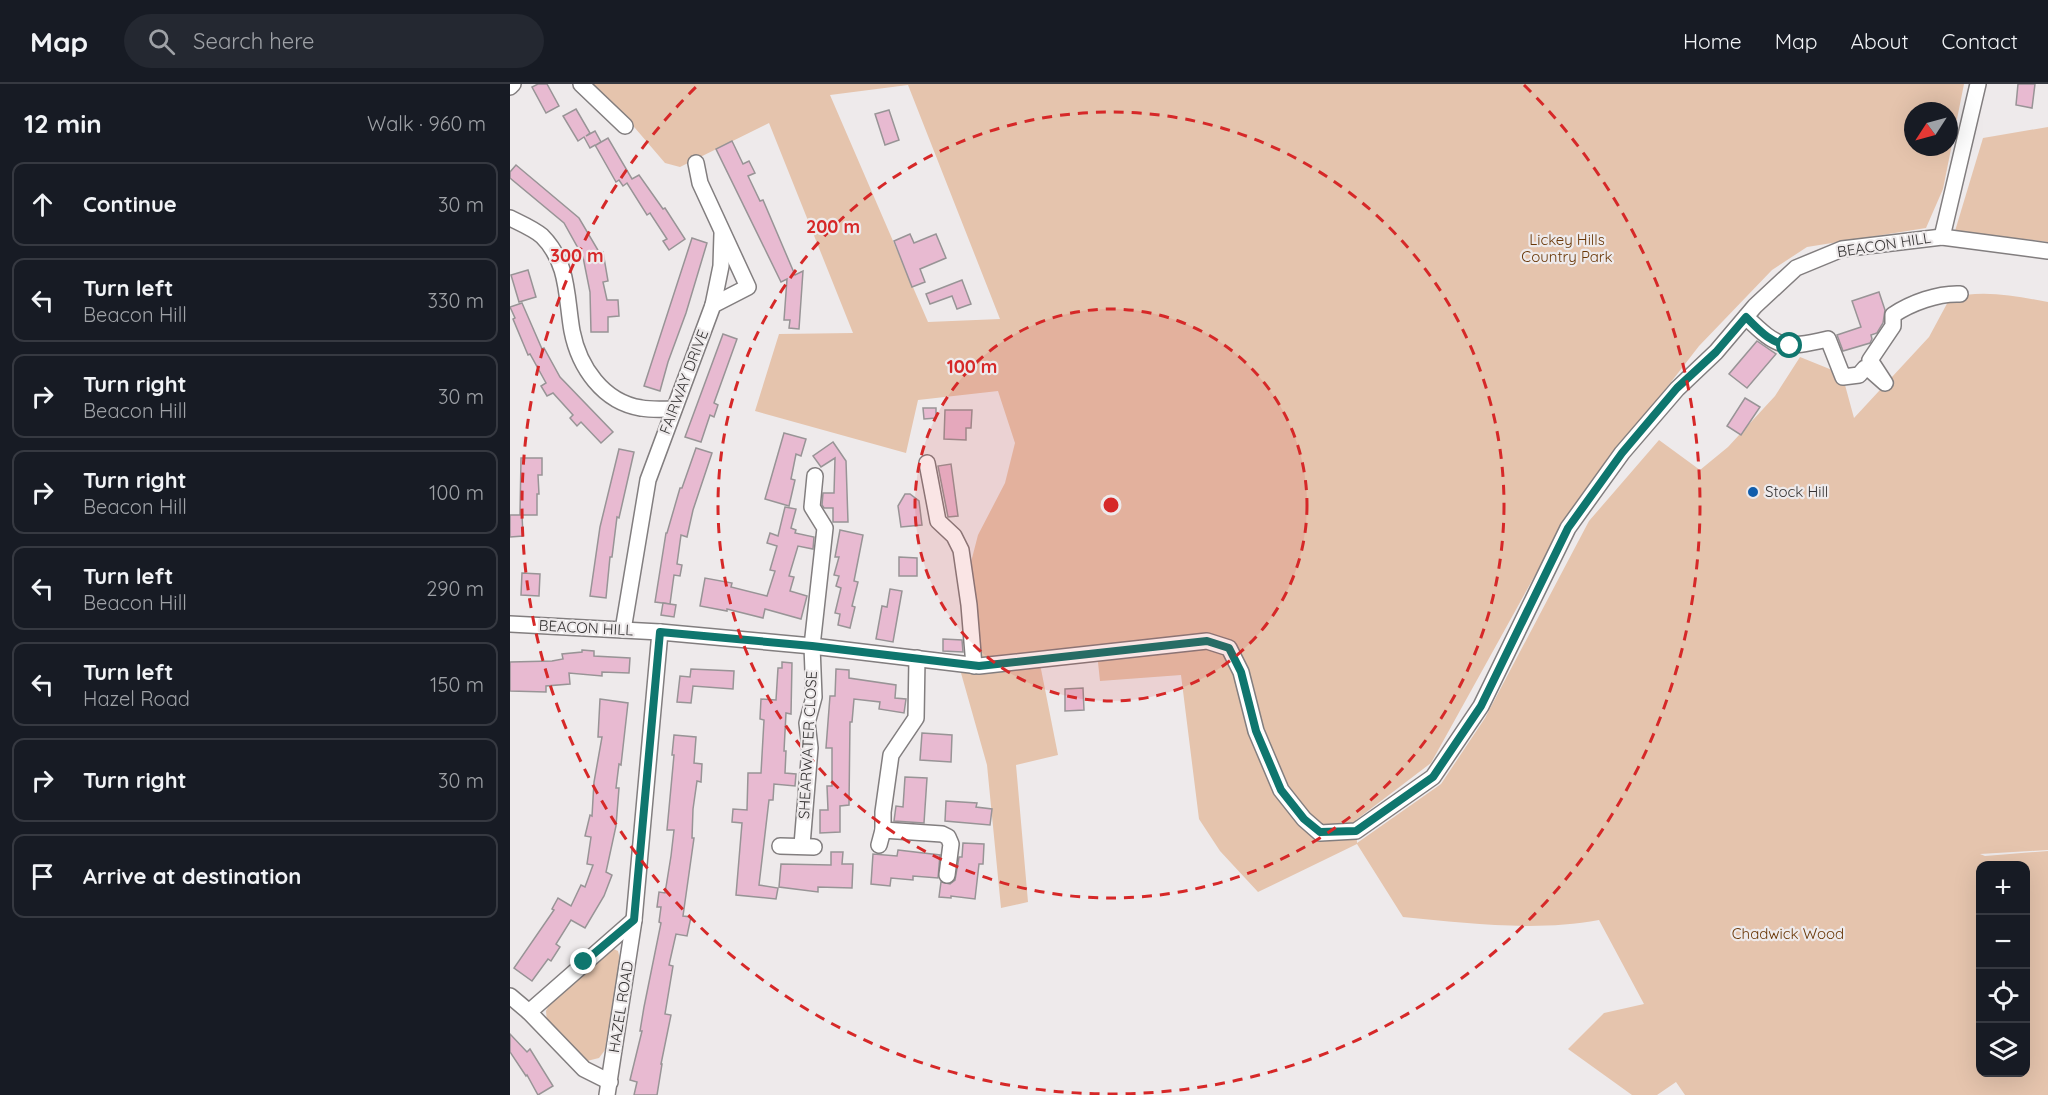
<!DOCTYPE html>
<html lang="en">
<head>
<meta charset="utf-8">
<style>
	:root { --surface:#171b24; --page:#242831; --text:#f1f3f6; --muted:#9ea1a6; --line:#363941 }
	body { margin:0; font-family:Quicksand,sans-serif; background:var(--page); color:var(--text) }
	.controls { position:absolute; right:18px; bottom:18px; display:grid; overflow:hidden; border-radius:12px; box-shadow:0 6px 24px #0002 }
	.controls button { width:54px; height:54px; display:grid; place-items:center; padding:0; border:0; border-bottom:2px solid var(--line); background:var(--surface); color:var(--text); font:30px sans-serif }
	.compass { position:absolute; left:1394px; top:18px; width:54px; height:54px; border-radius:50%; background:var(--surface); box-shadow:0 6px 24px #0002; rotate:234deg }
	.stop { position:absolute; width:18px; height:18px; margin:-14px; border:4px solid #0f766e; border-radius:50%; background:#fff }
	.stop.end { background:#0f766e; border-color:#fff; box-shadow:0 2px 6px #0008 }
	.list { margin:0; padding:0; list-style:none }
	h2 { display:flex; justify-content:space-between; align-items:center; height:78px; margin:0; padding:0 24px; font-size:26px }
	h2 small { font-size:20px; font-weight:400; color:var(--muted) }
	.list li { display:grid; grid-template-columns:39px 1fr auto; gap:18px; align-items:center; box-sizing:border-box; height:84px; margin:0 12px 12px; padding:0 12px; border:2px solid var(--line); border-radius:12px }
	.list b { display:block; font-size:22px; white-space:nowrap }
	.list p { margin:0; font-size:20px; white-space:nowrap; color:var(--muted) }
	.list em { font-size:20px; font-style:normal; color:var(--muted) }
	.icon { flex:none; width:33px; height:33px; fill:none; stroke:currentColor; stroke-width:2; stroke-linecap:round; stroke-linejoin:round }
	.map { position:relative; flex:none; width:1538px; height:1011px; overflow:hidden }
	header { display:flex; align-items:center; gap:36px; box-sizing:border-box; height:84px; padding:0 30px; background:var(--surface); border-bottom:2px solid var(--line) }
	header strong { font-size:28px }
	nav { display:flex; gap:33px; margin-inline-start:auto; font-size:21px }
	.search { width:420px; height:54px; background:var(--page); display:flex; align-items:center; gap:15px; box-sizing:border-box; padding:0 21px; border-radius:33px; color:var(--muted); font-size:22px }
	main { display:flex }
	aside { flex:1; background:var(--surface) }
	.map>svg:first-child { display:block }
</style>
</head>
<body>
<header>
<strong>Map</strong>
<div class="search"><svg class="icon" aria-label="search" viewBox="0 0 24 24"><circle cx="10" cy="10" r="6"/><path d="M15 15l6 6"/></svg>Search here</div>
<nav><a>Home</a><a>Map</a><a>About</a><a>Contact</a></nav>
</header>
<main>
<aside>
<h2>12 min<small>Walk · 960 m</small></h2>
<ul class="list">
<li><svg class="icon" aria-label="ahead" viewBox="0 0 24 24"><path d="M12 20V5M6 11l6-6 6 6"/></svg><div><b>Continue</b></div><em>30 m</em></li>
<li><svg class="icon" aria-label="left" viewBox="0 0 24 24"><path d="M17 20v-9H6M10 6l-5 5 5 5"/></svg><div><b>Turn left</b><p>Beacon Hill</p></div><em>330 m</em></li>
<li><svg class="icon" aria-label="right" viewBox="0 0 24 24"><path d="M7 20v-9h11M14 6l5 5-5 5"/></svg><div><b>Turn right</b><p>Beacon Hill</p></div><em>30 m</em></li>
<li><svg class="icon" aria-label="right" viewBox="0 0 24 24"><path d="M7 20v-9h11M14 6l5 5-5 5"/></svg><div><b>Turn right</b><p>Beacon Hill</p></div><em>100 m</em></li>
<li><svg class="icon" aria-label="left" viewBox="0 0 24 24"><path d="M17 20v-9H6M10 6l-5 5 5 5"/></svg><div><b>Turn left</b><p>Beacon Hill</p></div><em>290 m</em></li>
<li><svg class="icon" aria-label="left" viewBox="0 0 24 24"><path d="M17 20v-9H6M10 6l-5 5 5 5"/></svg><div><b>Turn left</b><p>Hazel Road</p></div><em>150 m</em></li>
<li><svg class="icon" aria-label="right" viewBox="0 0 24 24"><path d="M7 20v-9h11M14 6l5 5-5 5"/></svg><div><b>Turn right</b></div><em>30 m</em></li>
<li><svg class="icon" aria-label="arrive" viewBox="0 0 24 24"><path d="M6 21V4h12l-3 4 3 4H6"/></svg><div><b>Arrive at destination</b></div></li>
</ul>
</aside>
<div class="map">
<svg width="1538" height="1011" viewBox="0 0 1538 1011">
	<rect width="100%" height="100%" fill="#eeeaeb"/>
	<g fill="#e5c4ad" fill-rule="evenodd">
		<path d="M77,0h1377l-21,105 -17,39 -119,19 -35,23 -73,76 -129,166 -139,251 -75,57 1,23 84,-59 44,-66 104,-197 70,-81 41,30 28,-23 47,-51 25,-39 42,17 12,44 75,-81 21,-39c32,-9 66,-2 98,4v548l-68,4 5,2 63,-5v244h-363l-9,-13 -19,13h-25l-64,-46 36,-36 40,-9 -45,-84c-64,12 -132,3 -196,-3l-46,-73 -99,48 -38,-41 -21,-32 -18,-144 -81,6 -3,-28 -127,5 -7,-65 15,-58 27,-52 10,-40 -17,-52 -80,9 -12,53 -151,-42 24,-77 74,-1 -84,-210 -89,44 -15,-4 -30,-35zM398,1l92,234 -72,3 -98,-227zM1403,27h36v36h-36zM1470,782h46v206h-46z"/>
		<polygon points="1538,43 1538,158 1445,147 1473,54"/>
		<polygon points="530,580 548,671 506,681 518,818 491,824 477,681 451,589 505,585"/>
		<polygon points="99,863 108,867 110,875 95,966 89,974 77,977 37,938 36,927 42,915"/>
	</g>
	<g fill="#e8bad1" stroke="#989496" stroke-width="1.5">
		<polygon points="28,0 37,0 49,22 36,29 22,3"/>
		<polygon points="1508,0 1525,0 1522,24 1506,21"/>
		<polygon points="66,25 80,49 76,52 85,47 91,58 86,61 98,54 122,95 129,91 153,125 155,124 175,155 159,166 153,157 157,155 140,129 137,131 117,99 113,102 109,96 106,98 85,61 80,64 74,53 68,57 53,32"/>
		<polygon points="379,26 389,56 375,61 365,30"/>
		<polygon points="222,57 233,80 239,77 245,89 238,92 250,117 253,116 285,191 293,187 289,245 279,244 280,236 274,236 277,195 271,198 206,65"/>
		<polygon points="6,81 69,134 89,168 93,168 98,197 93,198 97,216 108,216 109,232 98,233 98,248 81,248 80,208 73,173 54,139 0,94 0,88"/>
		<polygon points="400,150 404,159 426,150 436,174 410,185 415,198 402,203 384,157"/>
		<polygon points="182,154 197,159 176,229 158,278 150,307 134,302"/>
		<polygon points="18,186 26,213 9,218 1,191"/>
		<polygon points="452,196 461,220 447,225 442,212 420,220 416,210"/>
		<polygon points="1369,208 1375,226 1373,239 1367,249 1361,251 1362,255 1360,259 1333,267 1327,251 1351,243 1342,217"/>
		<polygon points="12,219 32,265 34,264 50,293 103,348 91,359 71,338 67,342 60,334 63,331 43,309 37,312 31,302 36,299 20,270 18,271 3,235 5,234 0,223"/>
		<polygon points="213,250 227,255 204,319 208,321 204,333 200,331 191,358 175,353"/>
		<polygon points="1247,257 1266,270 1237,304 1219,290"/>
		<polygon points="1235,314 1250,323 1231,351 1217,342"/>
		<polygon points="413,324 426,324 426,334 414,335"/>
		<polygon points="435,326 462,326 461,344 456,344 456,356 434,355"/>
		<polygon points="274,349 296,355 291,372 286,370 281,395 285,396 279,422 255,415"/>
		<polygon points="323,358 336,377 338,438 323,438 323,424 314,424 312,421 313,409 324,409 325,374 311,383 303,372"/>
		<polygon points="186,364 202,369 183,426 177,453 171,451 167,480 172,481 170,492 164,491 160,520 145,518 156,449 157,449 170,404 172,404"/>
		<polygon points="109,365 124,368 109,434 107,433 102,473 100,473 96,514 80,512 90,443"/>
		<polygon points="11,374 32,374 32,391 28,391 29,410 27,410 27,431 10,431"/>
		<polygon points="441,380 448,432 438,433 428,382"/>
		<polygon points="395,410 400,410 409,417 412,441 391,443 388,422"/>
		<polygon points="275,423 286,425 281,444 286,446 285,449 304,453 303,465 288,462 279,492 284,493 280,507 297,512 291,535 255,525 253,534 217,525 217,527 190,522 195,494 222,499 221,503 257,512 265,487 260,486 267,462 257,459 260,449 268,452"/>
		<polygon points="0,431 12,431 13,452 0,453"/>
		<polygon points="330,446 353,451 344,497 348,498 342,522 345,523 340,544 328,541 330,530 325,529 331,504 326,502 329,492 324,491 329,473 325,473"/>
		<polygon points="389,473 407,474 407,492 389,492"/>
		<polygon points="12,489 30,490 29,512 11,511"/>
		<polygon points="380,505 392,507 383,558 366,555 372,522 377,523"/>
		<polygon points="153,519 166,521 164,533 151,531"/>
		<polygon points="433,555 452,556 453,568 433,567"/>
		<polygon points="72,566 84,567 84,572 120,574 119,589 92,588 92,592 59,589 60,600 36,602 36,608 0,607 0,578 42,577 53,575 52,570 72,568"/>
		<polygon points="272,578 282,579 281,630 276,629 274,667 276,667 275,689 286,690 285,702 264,700 263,716 259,716 249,801 268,804 266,815 226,811 232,739 222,738 223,725 237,726 238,689 251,689 254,636 250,635 251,615 266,616 268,584 272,584"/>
		<polygon points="181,585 224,587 223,605 183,602 181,619 167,618 170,592 180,593"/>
		<polygon points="326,585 339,586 339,594 386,601 385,614 396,615 394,629 369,625 370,618 344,615 342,638 340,638 339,721 330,722 330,748 310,749 310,726 318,726 317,702 322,702 322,664 316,664 320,612 325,612"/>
		<polygon points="573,604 574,626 555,627 555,605"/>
		<polygon points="90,615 118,619 111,681 109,680 106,704 109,704 106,742 96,788 102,791 94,812 75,844 61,836 46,860 50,863 41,877 38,875 22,897 4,884 44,826 42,825 48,814 61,822 71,801 75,803 83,781 77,780 81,753 75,752 80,731 82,732 84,698 92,653 88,653"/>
		<polygon points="412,649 442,651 441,678 410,676"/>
		<polygon points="164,651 186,653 184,679 192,680 191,698 187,697 183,725 182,754 184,754 173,832 181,833 177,852 166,850 159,881 163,882 155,930 161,931 151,980 152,980 147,1011 124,1011 127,998 120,996 132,947 130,947 134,923 151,839 149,838 151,823 147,823 149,808 155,809 161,772 164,746 157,746 164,671 162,671"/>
		<polygon points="395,693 417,694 414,739 384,737 386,722 393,723"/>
		<polygon points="436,717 467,719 466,723 482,725 480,741 435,737"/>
		<polygon points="453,759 474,760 473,780 469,780 465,815 441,812 441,814 429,813 431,798 440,800 445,796 449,773 452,773"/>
		<polygon points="388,766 430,771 428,794 403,792 403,796 381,794 380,802 361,800 363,770 387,772"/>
		<polygon points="321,768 333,768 332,780 343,780 342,804 308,803 308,808 269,803 271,780 321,781"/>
		<polygon points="0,950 17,968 20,965 43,1002 28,1011 17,991 16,992 0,968"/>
	</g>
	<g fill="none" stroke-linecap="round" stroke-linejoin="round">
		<g stroke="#827e7f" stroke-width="18">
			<g id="minor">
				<polyline points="71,0 115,42"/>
				<polyline points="0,3 3,0"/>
				<path d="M0,134c10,5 24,11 32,18 27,27 24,61 30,95 7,36 31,71 69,77 11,2 22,1 33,1"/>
				<polyline points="1432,153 1468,0"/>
				<polyline points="203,221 211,182 212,150"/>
				<path d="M1236,233c33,32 37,32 82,22l15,38 16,-2 6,-7h3l17,15 -15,-23 23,-34v-11c18,-12 45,-22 67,-21"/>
				<polyline points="417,379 428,437 444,452 451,466 459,521 464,582"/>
				<polyline points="0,540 150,548 302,562 469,582 697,557 719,564 731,588 746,647 771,706 794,735 810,749 846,747 923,693 971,622 1058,444 1112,369 1167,305 1206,268 1245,222 1286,184 1332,165 1432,153 1538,167"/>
				<polyline points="113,546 138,396 203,221 238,203 190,99 186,79"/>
				<polyline points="373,746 432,750 438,753 441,760 437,791"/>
				<polyline points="292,761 300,664 297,639 304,613 302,562 315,444 302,423 305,392"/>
				<polyline points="369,761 373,746 373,728 381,671 406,634 407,574"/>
				<polyline points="270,762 304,763"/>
				<polyline points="0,912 19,928 74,985 100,998"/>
				<polyline points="19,928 124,836"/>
				<polyline points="97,1011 124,836 150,548"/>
			</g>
		</g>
		<use href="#minor" stroke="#fff" stroke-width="15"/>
	</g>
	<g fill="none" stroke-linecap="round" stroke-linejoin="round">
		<path stroke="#0f766e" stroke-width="8" d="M74,878l50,-42 26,-288 152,14 167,20 228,-25 22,7 12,24 15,59 25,59 23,29 16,13 36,-1 77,-54 48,-71 87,-178 54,-75 55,-65 39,-36 30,-35c13,13 24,26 44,29"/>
	</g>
	<circle cx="601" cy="421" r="196" fill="#d62828" fill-opacity=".12"/>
	<g fill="none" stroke="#d62828" stroke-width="3" stroke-dasharray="10 8">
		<circle cx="601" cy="421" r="196"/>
		<circle cx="601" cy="421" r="393"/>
		<path d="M1014 1A589 589 0 1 1 188 1"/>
	</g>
	<circle fill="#105dac" stroke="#eeeaeb" stroke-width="2" cx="1243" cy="408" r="6"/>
	<g text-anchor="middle" stroke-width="4.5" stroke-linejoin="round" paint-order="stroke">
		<g font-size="15" fill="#693707" stroke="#eeeaeb">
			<text x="1057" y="161">Lickey Hills<tspan x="1057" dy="17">Country Park</tspan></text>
			<text x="1278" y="855">Chadwick Wood</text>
		</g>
		<g font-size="15" fill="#353333" stroke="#eeeaeb">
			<text transform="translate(1374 161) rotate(-9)" y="5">BEACON HILL</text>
			<text transform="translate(174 298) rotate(-69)" y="5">FAIRWAY DRIVE</text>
			<text transform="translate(76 544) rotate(3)" y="5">BEACON HILL</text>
			<text transform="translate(298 661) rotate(-87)" y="5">SHEARWATER CLOSE</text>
			<text transform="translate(111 923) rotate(-81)" y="5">HAZEL ROAD</text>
		</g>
		<g font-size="15" fill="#353333" stroke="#eeeaeb" text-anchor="start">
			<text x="1255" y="413">Stock Hill</text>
		</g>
	</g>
	<circle cx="601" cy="421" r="9" fill="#d62828" stroke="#eeeaeb" stroke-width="3"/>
	<g font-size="18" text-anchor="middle" font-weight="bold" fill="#d62828" stroke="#eeeaeb" stroke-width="4.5" stroke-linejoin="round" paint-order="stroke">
		<text x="323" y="149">200 m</text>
		<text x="67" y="178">300 m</text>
		<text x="462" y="289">100 m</text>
	</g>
</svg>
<div class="controls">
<button>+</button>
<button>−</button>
<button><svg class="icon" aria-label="locate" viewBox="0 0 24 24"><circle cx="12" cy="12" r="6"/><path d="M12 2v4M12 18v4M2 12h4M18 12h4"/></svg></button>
<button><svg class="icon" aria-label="layers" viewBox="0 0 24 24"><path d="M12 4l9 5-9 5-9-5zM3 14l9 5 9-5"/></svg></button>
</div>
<svg class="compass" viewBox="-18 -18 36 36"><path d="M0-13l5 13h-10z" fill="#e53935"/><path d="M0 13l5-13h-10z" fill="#9ea1a6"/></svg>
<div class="stop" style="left:1280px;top:262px"></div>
<div class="stop end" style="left:74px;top:878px"></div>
</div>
</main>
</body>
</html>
